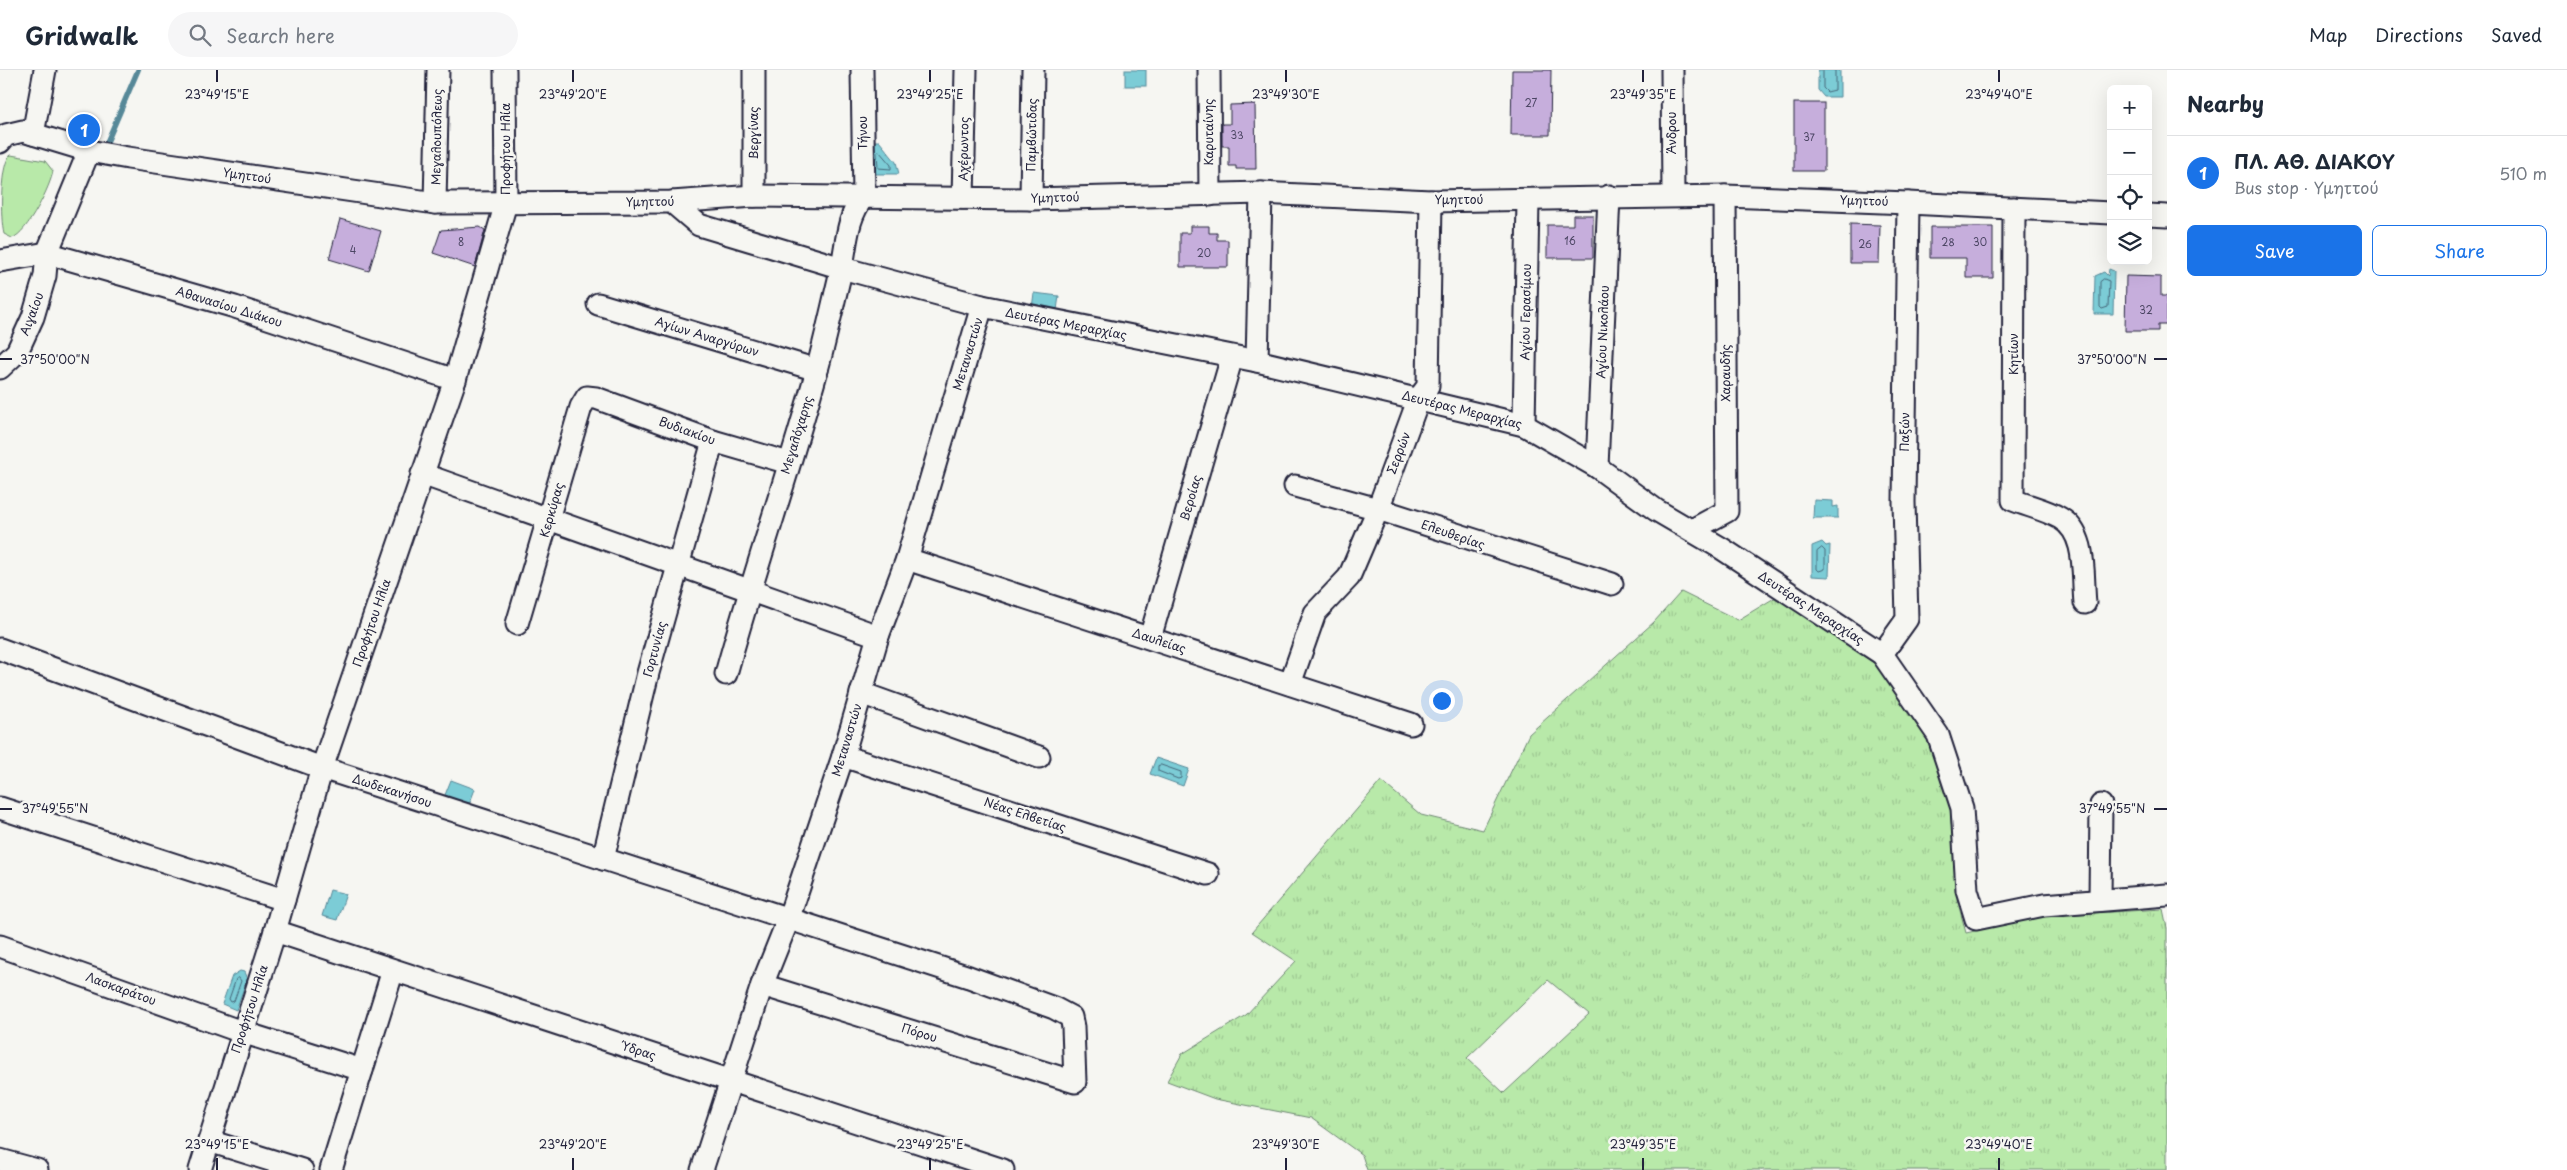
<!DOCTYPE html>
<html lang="en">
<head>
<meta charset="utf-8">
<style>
	:root { --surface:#fff; --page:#f6f6f7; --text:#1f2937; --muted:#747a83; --line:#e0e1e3; --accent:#1a73e8 }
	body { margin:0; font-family:"Playpen Sans",sans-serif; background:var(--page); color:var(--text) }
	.controls { position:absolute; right:15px; top:15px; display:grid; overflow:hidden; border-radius:8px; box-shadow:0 5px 20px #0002 }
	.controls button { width:45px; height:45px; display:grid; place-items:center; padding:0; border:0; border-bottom:1px solid var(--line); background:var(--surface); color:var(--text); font:25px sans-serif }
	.you { position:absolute; left:1441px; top:630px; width:18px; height:18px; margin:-12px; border:4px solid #fff; border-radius:50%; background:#1a73e8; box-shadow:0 0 0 8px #1a73e833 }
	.badge { display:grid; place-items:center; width:32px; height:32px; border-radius:50%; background:var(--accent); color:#fff; font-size:16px; font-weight:700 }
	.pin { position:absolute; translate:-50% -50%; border:2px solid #fff; box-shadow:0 1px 5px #0006 }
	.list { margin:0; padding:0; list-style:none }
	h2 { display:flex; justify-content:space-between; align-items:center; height:65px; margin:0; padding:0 20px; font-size:21px }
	h2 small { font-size:16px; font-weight:400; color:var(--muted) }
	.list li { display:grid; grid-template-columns:32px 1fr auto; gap:15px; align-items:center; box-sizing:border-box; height:75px; padding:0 20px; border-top:1px solid var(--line) }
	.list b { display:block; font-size:19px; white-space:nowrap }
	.list p { margin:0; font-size:16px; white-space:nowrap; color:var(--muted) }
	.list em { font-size:16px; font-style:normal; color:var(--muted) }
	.actions { display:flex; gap:10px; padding:15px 20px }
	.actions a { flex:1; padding:11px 0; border:1px solid var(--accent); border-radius:8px; text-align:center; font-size:18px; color:var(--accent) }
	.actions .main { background:var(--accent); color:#fff }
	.icon { flex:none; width:28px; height:28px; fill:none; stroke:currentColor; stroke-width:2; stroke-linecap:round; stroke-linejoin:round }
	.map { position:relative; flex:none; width:2167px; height:1100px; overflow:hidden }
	header { display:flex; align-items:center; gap:30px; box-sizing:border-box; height:70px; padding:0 25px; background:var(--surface); border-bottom:1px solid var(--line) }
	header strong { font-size:24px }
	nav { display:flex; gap:28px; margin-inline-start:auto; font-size:18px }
	.search { width:350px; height:45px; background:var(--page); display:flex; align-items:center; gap:12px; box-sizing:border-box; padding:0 18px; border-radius:28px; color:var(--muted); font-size:19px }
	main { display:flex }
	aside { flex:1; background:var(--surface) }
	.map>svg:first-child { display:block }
</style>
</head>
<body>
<header>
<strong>Gridwalk</strong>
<div class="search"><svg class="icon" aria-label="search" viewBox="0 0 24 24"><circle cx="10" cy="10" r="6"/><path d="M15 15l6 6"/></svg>Search here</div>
<nav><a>Map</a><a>Directions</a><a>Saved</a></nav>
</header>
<main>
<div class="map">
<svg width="2167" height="1100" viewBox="0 0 2167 1100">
	<defs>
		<pattern id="grass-tufts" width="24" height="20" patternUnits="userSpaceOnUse" patternTransform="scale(1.25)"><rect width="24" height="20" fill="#b8e9a9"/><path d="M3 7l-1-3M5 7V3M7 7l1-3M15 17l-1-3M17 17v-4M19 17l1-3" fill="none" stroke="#9ec892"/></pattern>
	</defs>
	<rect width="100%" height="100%" fill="#f6f6f2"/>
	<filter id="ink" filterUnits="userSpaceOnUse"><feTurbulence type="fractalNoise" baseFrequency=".02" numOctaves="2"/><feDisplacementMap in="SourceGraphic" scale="10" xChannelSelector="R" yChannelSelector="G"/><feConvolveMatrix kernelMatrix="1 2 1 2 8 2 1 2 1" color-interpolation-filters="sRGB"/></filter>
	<g filter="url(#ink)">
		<path fill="url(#grass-tufts)" stroke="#6d8672" fill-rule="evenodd" d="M1681,522l57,28 38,-23 104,70 48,73 22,67 8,96 8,30 76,-17 121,-7 4,19v242h-800l-5,-15 -51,-37 -96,-19 -48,-18 15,-27 64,-39 50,-54 -44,-29 129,-151 40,34 62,15 46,-96 125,-112zM1548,910l41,34 -85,79 -37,-35z"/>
		<path fill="#b8e9a9" stroke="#6d8672" d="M11,85l34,6 8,10c-2,14 -26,63 -41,67l-8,-4c-4,-15 -4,-73 7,-79z"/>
		<g fill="#7bccd6" stroke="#578898">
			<rect x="1125" y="0" width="21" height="16"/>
			<polygon points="1818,0 1840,0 1840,27 1824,27 1818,20"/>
			<polygon points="871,71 879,71 896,92 899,104 873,104"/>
			<polygon points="2109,199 2114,201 2113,244 2094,244 2095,206 2104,202 2108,206"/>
			<polygon points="1034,223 1059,226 1057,240 1032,238"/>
			<polygon points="1814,430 1833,431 1833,437 1838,436 1838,448 1813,448"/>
			<polygon points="1822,472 1826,476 1830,475 1829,507 1812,506 1812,476"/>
			<polygon points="1156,688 1189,699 1183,716 1150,704"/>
			<polygon points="451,710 475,719 469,735 445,725"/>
			<polygon points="330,820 346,824 337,850 322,846"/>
			<polygon points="240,901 244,902 247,909 236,940 222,934 232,906"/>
		</g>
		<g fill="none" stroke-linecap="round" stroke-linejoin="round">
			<g stroke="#466679" stroke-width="1">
				<polyline points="1823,0 1823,18 1827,22 1835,20 1835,0"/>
				<polygon points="879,81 891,95 891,99 878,98 877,83"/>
				<polygon points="2104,209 2109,211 2108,237 2102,239 2100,237 2100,212"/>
				<polygon points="1822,478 1825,481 1825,499 1819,501 1817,499 1817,482"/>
				<polygon points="1161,695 1181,702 1181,708 1178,709 1158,701 1158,696"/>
				<polygon points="239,908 241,911 234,931 231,932 229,929 236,909"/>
			</g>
			<polyline stroke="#578898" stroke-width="5.5" points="107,72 138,0"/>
		</g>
		<g fill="#c6aedc" stroke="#22223b">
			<polygon points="1512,0 1551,0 1550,65 1511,65"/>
			<rect x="1794" y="33" width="30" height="68"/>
			<polygon points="1255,34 1256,99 1236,99 1236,96 1229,96 1229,76 1222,76 1222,54 1230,54 1230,35"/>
			<polygon points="1573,145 1593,145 1593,188 1547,188 1547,155 1573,155"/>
			<polygon points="340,149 381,161 369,201 329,189"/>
			<polygon points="1850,154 1880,155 1879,193 1850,193"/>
			<polygon points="1190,156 1209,156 1209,163 1217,163 1217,170 1228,170 1228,197 1180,197 1180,163 1190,163"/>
			<polygon points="480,157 485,160 475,197 433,183 441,160"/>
			<polygon points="1930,157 1993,157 1993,208 1966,208 1966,188 1930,188"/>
			<polygon points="2126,206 2161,207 2161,226 2167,226 2167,255 2158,255 2158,261 2125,261"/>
		</g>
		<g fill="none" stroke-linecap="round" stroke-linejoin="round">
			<g stroke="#22223b" stroke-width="25">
				<g id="minor">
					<polyline points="754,0 754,126"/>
					<polyline points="1209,0 1210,125"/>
					<polyline points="1672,0 1673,126"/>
					<polyline points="33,64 45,0"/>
					<polyline points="0,72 6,65 23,61 89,81 128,88 435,133 672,132 754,126 1031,129 1261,123 1431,131 1725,126 1908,133 2111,143"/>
					<polyline points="963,128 966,0"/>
					<polyline points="1031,129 1033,0"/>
					<polyline points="672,132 699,155 842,198 982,236 1257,291 1524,355 1597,397 1656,440 1721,478 1882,584 1938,665 1962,738 1967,820 1976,849 2044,835 2167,825"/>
					<polyline points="435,133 438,0"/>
					<path d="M2014,138l-1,292c15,6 33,10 47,18 28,16 22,57 25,85"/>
					<polyline points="2148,145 2167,146"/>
					<polyline points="0,191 47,183 235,237 455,310"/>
					<polyline points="598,234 817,300"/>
					<polyline points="1257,291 1261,123"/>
					<polyline points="0,298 17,282 33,247 45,206 47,183 89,81"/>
					<polyline points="1524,355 1528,130"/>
					<polyline points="1597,397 1609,126"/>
					<polyline points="422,404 878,566"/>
					<polyline points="1295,416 1378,439 1612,514"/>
					<polyline points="1692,460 1727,441 1725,126"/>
					<polyline points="907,489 1411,654"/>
					<polyline points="517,554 581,337 587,327 596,328 713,371 789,393"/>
					<polyline points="1150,568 1232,287"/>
					<polyline points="0,579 322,698 969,907 1054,938 1071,947 1073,957 1075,1012 762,915"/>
					<polyline points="1882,584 1907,549 1904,432 1908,133"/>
					<path d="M726,604c28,-102 63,-202 91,-304 9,-33 16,-66 24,-99 6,-27 5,-53 23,-75l-2,-126"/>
					<polyline points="1290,614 1315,543 1349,507 1378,439 1419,328 1428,316 1431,131"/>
					<polyline points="861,623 1039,687"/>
					<polyline points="843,686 1208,804"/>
					<polyline points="0,738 284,830"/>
					<polyline points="603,789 648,603 713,371"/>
					<polyline points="2100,830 2101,735"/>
					<polyline points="275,861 1003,1100"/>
					<polyline points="0,876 242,962 362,1000"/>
					<polyline points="209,1071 302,1100"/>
					<polyline points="0,1090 37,1100"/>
					<polyline points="200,1100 275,861 322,698 455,310 506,133 505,0"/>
					<polyline points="331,1100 393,900"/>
					<polyline points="702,1100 762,915 788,850 843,686 878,566 907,489 982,236"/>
				</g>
			</g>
			<use href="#minor" stroke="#f6f6f2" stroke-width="21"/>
		</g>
	</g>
	<path fill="none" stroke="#22223b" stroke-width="2" d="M217,0v12M573,0v12M930,0v12M1286,0v12M1643,0v12M1999,0v12M0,289h12M2154,289h13M0,739h12M2154,739h13M217,1088v12M573,1088v12M930,1088v12M1286,1088v12M1643,1088v12M1999,1088v12"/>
	<g text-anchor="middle" stroke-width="5" stroke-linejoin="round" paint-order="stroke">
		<g font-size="10" fill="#4b4563">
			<text x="1531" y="37">27</text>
			<text x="1237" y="69">33</text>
			<text x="1809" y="71">37</text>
			<text x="1570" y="175">16</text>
			<text x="461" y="176">8</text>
			<text x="1948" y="176">28</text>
			<text x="1980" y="176">30</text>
			<text x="1865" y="178">26</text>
			<text x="353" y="184">4</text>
			<text x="1204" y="187">20</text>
			<text x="2146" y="244">32</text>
		</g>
		<g font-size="12" fill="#22223b" stroke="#f6f6f2">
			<text transform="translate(1209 62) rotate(-90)" y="4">Καρυταίνης</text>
			<text transform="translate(754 63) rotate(-90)" y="4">Βεργίνας</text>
			<text transform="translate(863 63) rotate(-91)" y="4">Τήνου</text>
			<text transform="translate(1672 63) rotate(-90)" y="4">Άνδρου</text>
			<text transform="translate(1032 65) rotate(-89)" y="4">Παμβώτιδας</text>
			<text transform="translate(437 67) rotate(-89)" y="4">Μεγαλουπόλεως</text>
			<text transform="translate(506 79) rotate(-90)" y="4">Προφήτου Ηλία</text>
			<text transform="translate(964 79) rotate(-89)" y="4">Αχέρωντος</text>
			<text transform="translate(247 106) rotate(8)" y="4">Υμηττού</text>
			<text transform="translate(1055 128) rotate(-2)" y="4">Υμηττού</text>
			<text x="1459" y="134">Υμηττού</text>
			<text transform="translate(1864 131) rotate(2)" y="4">Υμηττού</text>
			<text transform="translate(650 132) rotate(-1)" y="4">Υμηττού</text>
			<text transform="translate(229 237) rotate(17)" y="4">Αθανασίου Διάκου</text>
			<text transform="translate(1526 242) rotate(-89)" y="4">Αγίου Γερασίμου</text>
			<text transform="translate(32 244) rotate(-69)" y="4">Αιγαίου</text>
			<text transform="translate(1066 254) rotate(11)" y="4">Δευτέρας Μεραρχίας</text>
			<text transform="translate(1603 262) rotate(-88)" y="4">Αγίου Νικολάου</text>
			<text transform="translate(707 267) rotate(17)" y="4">Αγίων Αναργύρων</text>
			<text transform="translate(968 284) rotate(-73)" y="4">Μεταναστών</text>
			<text transform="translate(2014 284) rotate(-90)" y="4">Κητίων</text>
			<text transform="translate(1726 303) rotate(-90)" y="4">Χαραυδής</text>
			<text transform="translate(1462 340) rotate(14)" y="4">Δευτέρας Μεραρχίας</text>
			<text transform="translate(687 361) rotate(20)" y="4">Βυδιακίου</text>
			<text transform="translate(1905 362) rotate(-89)" y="4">Παξών</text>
			<text transform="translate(797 365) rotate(-73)" y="4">Μεγαλόχαρης</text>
			<text transform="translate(1399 383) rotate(-69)" y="4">Σερρών</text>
			<text transform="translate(1191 428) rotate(-74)" y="4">Βεροίας</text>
			<text transform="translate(552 440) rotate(-74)" y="4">Κερκύρας</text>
			<text transform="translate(1453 465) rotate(19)" y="4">Ελευθερίας</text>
			<text transform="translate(1811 538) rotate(33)" y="4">Δευτέρας Μεραρχίας</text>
			<text transform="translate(372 553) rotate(-71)" y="4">Προφήτου Ηλία</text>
			<text transform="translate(1159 571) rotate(18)" y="4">Δαυλείας</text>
			<text transform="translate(655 579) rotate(-75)" y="4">Γορτυνίας</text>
			<text transform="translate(847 670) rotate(-73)" y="4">Μεταναστών</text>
			<text transform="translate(392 721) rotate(18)" y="4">Δωδεκανήσου</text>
			<text transform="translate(1025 745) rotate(18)" y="4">Νέας Ελβετίας</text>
			<text transform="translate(121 919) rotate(20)" y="4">Λασκαράτου</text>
			<text transform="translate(250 939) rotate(-72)" y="4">Προφήτου Ηλία</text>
			<text transform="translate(919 963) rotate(17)" y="4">Πόρου</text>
			<text transform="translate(639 981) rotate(18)" y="4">Ύδρας</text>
		</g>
	</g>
	<g font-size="12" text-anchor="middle" fill="#22223b" stroke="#f6f6f2" stroke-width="5" stroke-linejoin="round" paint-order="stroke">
		<text x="217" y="29">23°49'15"E</text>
		<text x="573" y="29">23°49'20"E</text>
		<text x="930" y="29">23°49'25"E</text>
		<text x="1286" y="29">23°49'30"E</text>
		<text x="1643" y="29">23°49'35"E</text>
		<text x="1999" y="29">23°49'40"E</text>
		<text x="55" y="294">37°50'00"N</text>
		<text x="2112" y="294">37°50'00"N</text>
		<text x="55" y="743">37°49'55"N</text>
		<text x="2112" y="743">37°49'55"N</text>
		<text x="217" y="1079">23°49'15"E</text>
		<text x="573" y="1079">23°49'20"E</text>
		<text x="930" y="1079">23°49'25"E</text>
		<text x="1286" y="1079">23°49'30"E</text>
		<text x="1643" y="1079">23°49'35"E</text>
		<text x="1999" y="1079">23°49'40"E</text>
	</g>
</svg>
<div class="controls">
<button>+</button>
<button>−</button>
<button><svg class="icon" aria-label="locate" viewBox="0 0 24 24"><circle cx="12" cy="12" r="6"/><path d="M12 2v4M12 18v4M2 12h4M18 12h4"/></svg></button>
<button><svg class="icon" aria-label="layers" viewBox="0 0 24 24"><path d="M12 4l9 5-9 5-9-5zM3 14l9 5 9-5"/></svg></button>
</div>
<div class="you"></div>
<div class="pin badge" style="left:84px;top:60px">1</div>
</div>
<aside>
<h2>Nearby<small></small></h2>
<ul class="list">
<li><span class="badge">1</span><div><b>ΠΛ. ΑΘ. ΔΙΑΚΟΥ</b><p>Bus stop · Υμηττού</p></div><em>510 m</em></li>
</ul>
<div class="actions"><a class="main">Save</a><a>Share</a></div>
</aside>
</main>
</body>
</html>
